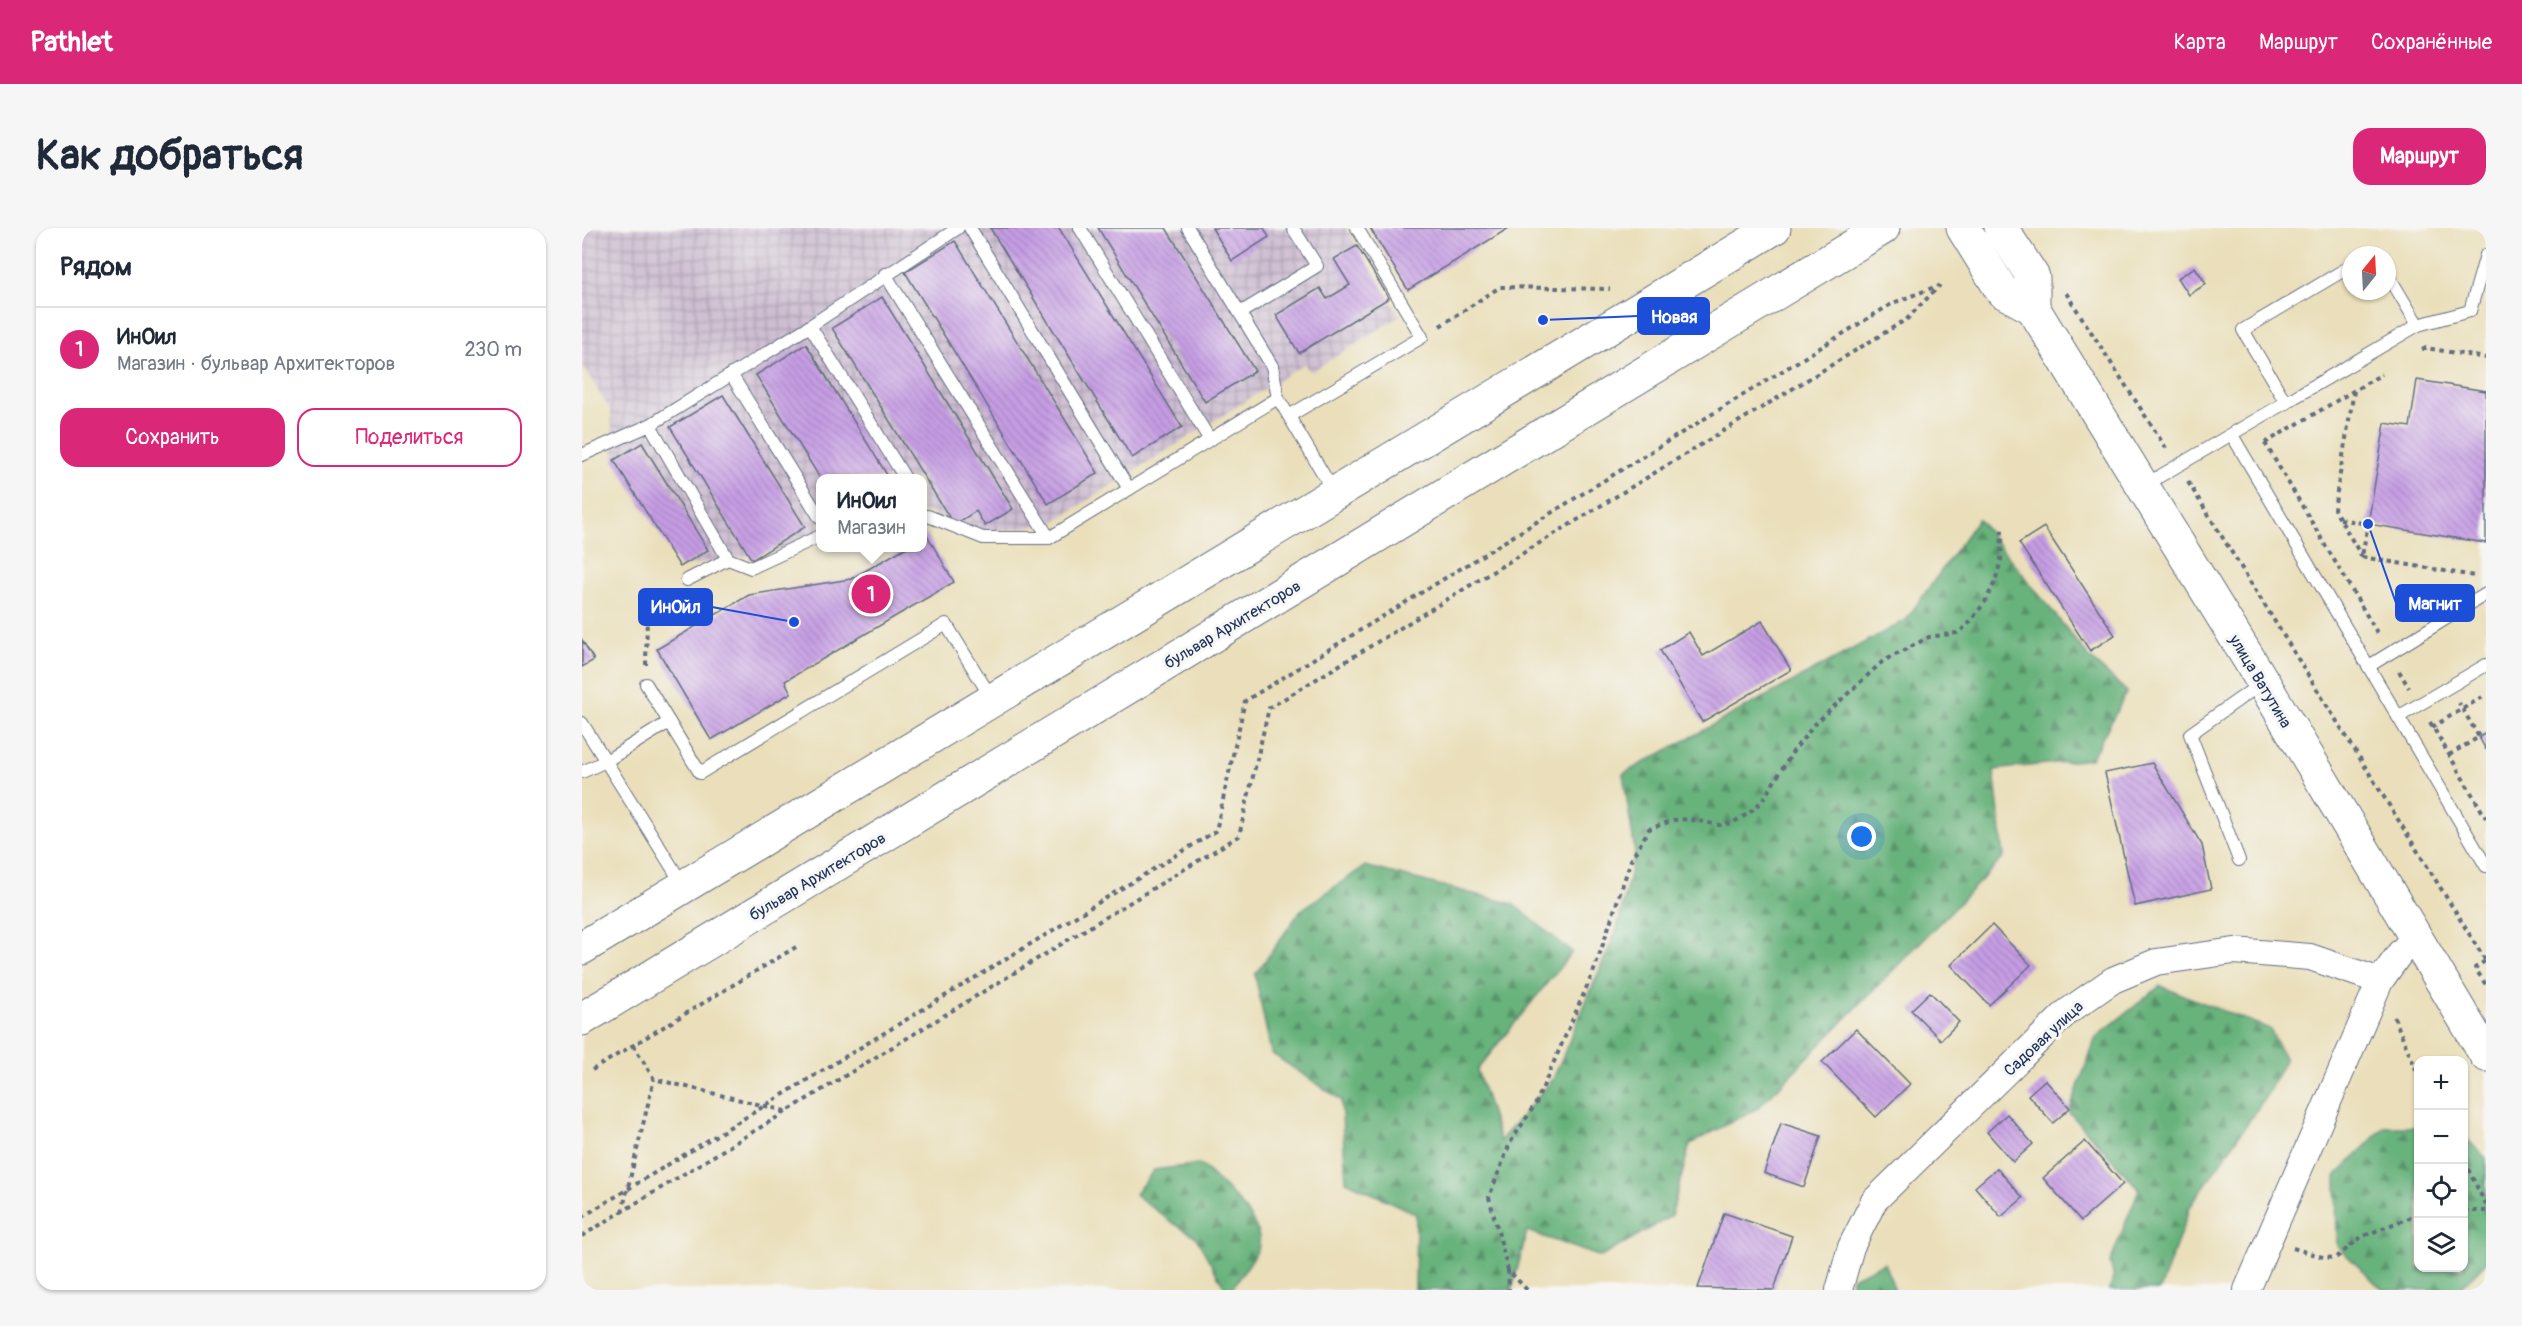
<!DOCTYPE html>
<html lang="ru">
<head>
<meta charset="utf-8">
<style>
	:root { --surface:#fff; --page:#f6f6f7; --text:#1f2937; --muted:#747a83; --line:#e0e1e3; --accent:#db2777 }
	body { margin:0; font-family:Pangolin,sans-serif; background:var(--page); color:var(--text) }
	.controls { position:absolute; right:18px; bottom:18px; display:grid; overflow:hidden; border-radius:12px; box-shadow:0 2px 4px #0004 }
	.controls button { width:54px; height:54px; display:grid; place-items:center; padding:0; border:0; border-bottom:2px solid var(--line); background:var(--surface); color:var(--text); font:30px sans-serif }
	.compass { position:absolute; left:1760px; top:18px; width:54px; height:54px; border-radius:50%; background:var(--surface); box-shadow:0 2px 4px #0004; rotate:18deg }
	.you { position:absolute; left:1280px; top:609px; width:21px; height:21px; margin:-15px; border:4px solid #fff; border-radius:50%; background:#1a73e8; box-shadow:0 0 0 9px #1a73e833 }
	.badge { display:grid; place-items:center; width:39px; height:39px; border-radius:50%; background:var(--accent); color:#fff; font-size:20px; font-weight:700 }
	.pin { position:absolute; translate:-50% -50%; border:3px solid #fff; box-shadow:0 2px 6px #0006 }
	.popup { position:absolute; left:234px; top:246px; width:111px; height:78px; box-sizing:border-box; display:grid; place-content:center; border-radius:12px; background:var(--surface); filter:drop-shadow(0 2px 4px #0005); font-size:20px; white-space:nowrap; color:var(--muted) }
	.popup b { font-size:22px; color:var(--text) }
	.popup::after { content:''; position:absolute; left:50%; top:100%; margin-left:-12px; border:12px solid transparent; border-top-color:var(--surface) }
	.list { margin:0; padding:0; list-style:none }
	h2 { display:flex; justify-content:space-between; align-items:center; height:78px; margin:0; padding:0 24px; font-size:26px }
	h2 small { font-size:20px; font-weight:400; color:var(--muted) }
	.list li { display:grid; grid-template-columns:39px 1fr auto; gap:18px; align-items:center; box-sizing:border-box; height:84px; padding:0 24px; border-top:2px solid var(--line) }
	.list b { display:block; font-size:22px; white-space:nowrap }
	.list p { margin:0; font-size:20px; white-space:nowrap; color:var(--muted) }
	.list em { font-size:20px; font-style:normal; color:var(--muted) }
	.actions { display:flex; gap:12px; padding:18px 24px }
	.actions a { flex:1; padding:14px 0; border:2px solid var(--accent); border-radius:18px; text-align:center; font-size:21px; color:var(--accent) }
	.actions .main { background:var(--accent); color:#fff }
	.icon { flex:none; width:33px; height:33px; fill:none; stroke:currentColor; stroke-width:2; stroke-linecap:round; stroke-linejoin:round }
	.map { position:relative; flex:none; width:1904px; height:1062px; overflow:hidden; border-radius:18px }
	header { display:flex; align-items:center; gap:36px; box-sizing:border-box; height:84px; padding:0 30px; background:var(--accent); color:#fff }
	header strong { font-size:28px }
	nav { display:flex; gap:33px; margin-inline-start:auto; font-size:21px }
	.intro { display:flex; align-items:center; justify-content:space-between; box-sizing:border-box; height:144px; padding:0 36px }
	h1 { margin:0; font-size:42px }
	.button { padding:15px 27px; border-radius:18px; background:var(--accent); color:#fff; font-size:21px; font-weight:700 }
	main { display:flex; gap:36px; padding:0 36px }
	aside { flex:1; background:var(--surface); border-radius:18px; box-shadow:0 2px 4px #0004 }
	.map>svg:first-child { display:block }
</style>
</head>
<body>
<header>
<strong>Pathlet</strong>
<nav><a>Карта</a><a>Маршрут</a><a>Сохранённые</a></nav>
</header>
<div class="intro"><h1>Как добраться</h1><a class="button">Маршрут</a></div>
<main>
<aside>
<h2>Рядом<small></small></h2>
<ul class="list">
<li><span class="badge">1</span><div><b>ИнОил</b><p>Магазин · бульвар Архитекторов</p></div><em>230 m</em></li>
</ul>
<div class="actions"><a class="main">Сохранить</a><a>Поделиться</a></div>
</aside>
<div class="map">
<svg width="1904" height="1062" viewBox="0 0 1904 1062">
	<defs>
		<pattern id="industrial-grid" width="8" height="8" patternUnits="userSpaceOnUse" patternTransform="scale(1.5)"><rect width="8" height="8" fill="#cebed1"/><path d="M0 4h8M4 0v8" fill="none" stroke="#a69bad"/></pattern>
		<pattern id="forest-firs" width="22" height="20" patternUnits="userSpaceOnUse" patternTransform="scale(1.5)"><rect width="22" height="20" fill="#68b27b"/><path d="M5 1l3.5 6h-7zM16 11l3.5 6h-7z" fill="#559168"/></pattern>
		<pattern id="building-back-hatch" width="6" height="6" patternUnits="userSpaceOnUse" patternTransform="scale(1.5)"><rect width="6" height="6" fill="#c69de4"/><path d="M-1 5l2 2M0 0l6 6M5-1l2 2" fill="none" stroke="#a080bc"/></pattern>
	</defs>
	<rect width="100%" height="100%" fill="#f6f6f2"/>
	<filter id="ink" filterUnits="userSpaceOnUse"><feTurbulence type="fractalNoise" baseFrequency=".0167" numOctaves="2"/><feDisplacementMap in="SourceGraphic" scale="12" xChannelSelector="R" yChannelSelector="G"/><feConvolveMatrix kernelMatrix="1 2 1 2 8 2 1 2 1" color-interpolation-filters="sRGB"/></filter>
	<filter id="wash" filterUnits="userSpaceOnUse"><feTurbulence type="fractalNoise" baseFrequency=".008" numOctaves="4" result="noise"/><feDisplacementMap in="SourceGraphic" scale="24" xChannelSelector="R" yChannelSelector="G"/><feGaussianBlur stdDeviation="1.35" result="paint"/><feColorMatrix in="noise" values="0 0 0 0 0 0 0 0 0 0 0 0 0 0 0 0 0 1.4 0 .05"/><feComposite in="paint" operator="in"/></filter>
	<g filter="url(#wash)">
		<rect width="100%" height="100%" fill="#eadfba"/>
		<polygon fill="url(#industrial-grid)" points="0,0 764,0 818,88 729,144 722,136 470,295 403,305 340,282 340,250 238,250 238,315 98,339 32,232 29,183 0,137"/>
		<g fill="url(#forest-firs)" stroke="#42706c" stroke-width="1.5">
			<polygon points="1396,291 1508,430 1545,464 1509,531 1412,542 1422,629 1176,880 1108,916 1089,988 1019,1029 945,1003 930,1062 833,1062 834,986 764,953 759,872 689,825 673,747 719,682 783,638 931,676 990,724 895,842 918,913 971,851 1035,701 1053,624 1041,546 1324,392"/>
			<polygon points="1578,758 1688,801 1703,832 1686,865 1608,979 1578,1062 1527,1062 1532,1050 1528,1034 1557,961 1487,884 1514,809"/>
			<polygon points="1802,899 1836,899 1836,1040 1882,1040 1882,908 1904,930 1904,1034 1877,1062 1801,1062 1755,1018 1754,948"/>
			<path d="M618,936c18,17 64,55 59,82 -3,11 -22,34 -28,44h-5l-31,-54 -24,-14 -36,-28 19,-24z"/>
			<polygon points="1302,1035 1313,1062 1270,1062 1270,1050"/>
		</g>
		<g id="blocks">
			<g fill="url(#building-back-hatch)">
				<polygon points="408,0 477,0 600,199 550,230"/>
				<polygon points="516,0 584,0 673,143 623,174"/>
				<polygon points="630,0 682,0 687,9 650,33"/>
				<polygon points="788,0 927,0 826,62"/>
				<polygon points="373,13 516,245 466,276 323,44"/>
				<polygon points="775,18 807,70 717,125 694,87 738,60 745,71 768,57 752,31"/>
				<polygon points="1613,39 1624,56 1607,67 1596,50"/>
				<polygon points="300,69 431,281 403,298 394,283 372,297 250,100"/>
				<polygon points="224,116 307,250 238,250 174,147"/>
				<polygon points="1835,152 1904,163 1904,315 1786,296 1803,195 1828,199"/>
				<polygon points="141,167 223,299 170,332 88,199"/>
				<polygon points="60,215 126,322 98,339 32,232"/>
				<polygon points="1462,299 1533,407 1508,423 1437,315"/>
				<polygon points="345,307 372,354 203,453 209,465 129,512 75,421 167,367 269,351 323,320 340,320 340,310"/>
				<polygon points="1180,393 1209,442 1120,494 1078,422 1107,404 1121,428"/>
				<polygon points="0,412 12,432 0,439"/>
				<polygon points="1904,505 1904,522 1897,509"/>
				<polygon points="1570,535 1620,617 1629,661 1553,678 1523,545"/>
				<polygon points="1410,697 1449,737 1407,777 1369,737"/>
				<polygon points="1348,764 1377,794 1359,812 1329,782"/>
				<polygon points="1274,801 1328,856 1294,889 1240,834"/>
				<polygon points="1463,852 1488,880 1471,895 1446,867"/>
				<polygon points="1425,886 1451,916 1431,934 1405,904"/>
				<polygon points="1199,895 1239,908 1222,959 1182,945"/>
				<polygon points="1503,913 1541,956 1499,993 1461,950"/>
				<polygon points="1415,940 1441,970 1419,989 1393,959"/>
				<polygon points="1142,985 1210,1008 1192,1062 1116,1060"/>
			</g>
		</g>
	</g>
	<g filter="url(#ink)">
		<use href="#blocks" fill-opacity="0" stroke="#636d7e" stroke-width="1.5"/>
		<g fill="none" stroke-linecap="round" stroke-linejoin="round">
			<g stroke="#636d7e" stroke-width="14">
				<g id="lane">
					<polyline points="388,0 547,261"/>
					<polyline points="498,0 628,212"/>
					<polyline points="606,0 690,138 696,170 752,264"/>
					<polyline points="1788,27 1793,24 1794,27"/>
					<polyline points="1805,45 1836,97"/>
					<polyline points="303,46 467,310"/>
					<polyline points="658,85 735,38 711,0"/>
					<polyline points="228,98 323,250"/>
					<polyline points="149,146 238,290"/>
					<polyline points="1704,175 1661,102 1769,38"/>
					<polyline points="707,188 840,109 775,0"/>
					<polyline points="68,197 146,331 169,340 238,308"/>
					<polyline points="1650,207 1904,638"/>
					<polyline points="0,227 68,197 228,98 376,0"/>
					<polyline points="1561,258 1836,97 1888,83 1904,27"/>
					<polyline points="340,288 346,288 401,310 467,310 696,170"/>
					<polyline points="105,352 146,331"/>
					<polyline points="1787,438 1904,366"/>
					<polyline points="64,456 118,545 364,396 410,471"/>
					<polyline points="1816,489 1904,437"/>
					<polyline points="0,495 101,657"/>
					<polyline points="0,544 24,533 87,494"/>
					<polyline points="1657,632 1608,506 1680,455"/>
				</g>
			</g>
			<g stroke="#636d7e" stroke-width="28">
				<g id="street">
					<polyline points="1257,1062 1269,1019 1292,973 1485,784 1531,752 1574,734 1652,723 1728,729 1798,753"/>
					<polyline points="1665,1062 1798,753 1818,725 1833,710"/>
				</g>
			</g>
			<g stroke="#636d7e" stroke-width="35">
				<g id="secondary">
					<polyline points="1381,0 1420,63 1451,80"/>
					<polyline points="1419,0 1451,49 1451,80 1681,454 1904,827"/>
					<polyline points="0,720 1192,0"/>
					<polyline points="0,791 1301,0"/>
				</g>
			</g>
			<g stroke="#636d7e" stroke-width="4" stroke-dasharray="4.5 4.5" stroke-linecap="butt">
				<polyline points="1484,65 1584,220"/>
				<polyline points="858,98 918,59 1028,61"/>
				<polyline points="1840,122 1844,120 1904,130"/>
				<polyline points="1772,163 1752,281 1780,329"/>
				<polyline points="1683,215 1797,408"/>
				<polyline points="1683,215 1800,146"/>
				<polyline points="1606,254 1904,733"/>
				<polyline points="1758,291 1786,296 1780,328"/>
				<polyline points="1780,329 1892,348"/>
				<polyline points="64,437 65,385"/>
				<polyline points="1817,443 1827,460"/>
				<polyline points="1848,494 1904,590"/>
				<polyline points="1850,499 1904,467"/>
				<polyline points="1867,527 1897,509 1877,475"/>
				<polyline points="1903,733 1893,740 1904,757"/>
				<polyline points="1812,789 1836,846"/>
				<polyline points="51,817 72,851 204,883"/>
				<polyline points="10,842 214,719"/>
				<polyline points="1882,933 1904,977"/>
				<polyline points="1882,983 1904,983"/>
				<polyline points="40,984 72,851"/>
				<polyline points="0,989 634,603 663,473 1311,75 1355,58"/>
				<polyline points="0,1008 657,608 687,480 1325,91 1358,57"/>
				<polyline points="1711,1020 1744,1030 1755,1029 1779,1009 1836,986"/>
				<polyline points="926,1042 927,1062"/>
				<polyline points="945,1062 926,1042 907,969 928,915 954,875 1013,740 1049,632 1067,601 1092,592 1107,591 1137,597 1150,595 1167,585 1180,573 1212,522 1233,496 1300,434 1347,409 1375,405 1385,398 1403,374 1413,354 1419,332 1420,301"/>
			</g>
			<use href="#lane" stroke="#fff" stroke-width="12"/>
			<use href="#street" stroke="#fff" stroke-width="26"/>
			<use href="#secondary" stroke="#fff" stroke-width="33"/>
		</g>
	</g>
	<g text-anchor="middle" stroke-width="6" stroke-linejoin="round" paint-order="stroke">
		<g font-size="16" fill="#1b2f5e" stroke="#f6f6f2">
			<text transform="translate(650 396) rotate(-31)" y="6">бульвар Архитекторов</text>
			<text transform="translate(1679 453) rotate(59)" y="6">улица Ватутина</text>
			<text transform="translate(235 648) rotate(-31)" y="6">бульвар Архитекторов</text>
			<text transform="translate(1461 810) rotate(-43)" y="6">Садовая улица</text>
		</g>
	</g>
	<path fill="none" stroke="#1d4ed8" stroke-width="2" d="M961 92L1056 88M1786 296L1814 375M212 394L130 379"/>
	<g fill="#1d4ed8" stroke="#f6f6f2" stroke-width="2">
		<circle cx="961" cy="92" r="6"/>
		<circle cx="1786" cy="296" r="6"/>
		<circle cx="212" cy="394" r="6"/>
	</g>
	<g fill="#1d4ed8" stroke="#1d4ed8" stroke-width="2">
		<rect x="1056" y="70" width="71" height="36" rx="6"/>
		<rect x="1814" y="357" width="78" height="36" rx="6"/>
		<rect x="57" y="361" width="73" height="36" rx="6"/>
	</g>
	<g font-size="18" text-anchor="middle" font-weight="bold" fill="#fff">
		<text x="1092" y="95">Новая</text>
		<text x="1853" y="382">Магнит</text>
		<text x="94" y="385">ИнОйл</text>
	</g>
</svg>
<div class="controls">
<button>+</button>
<button>−</button>
<button><svg class="icon" aria-label="locate" viewBox="0 0 24 24"><circle cx="12" cy="12" r="6"/><path d="M12 2v4M12 18v4M2 12h4M18 12h4"/></svg></button>
<button><svg class="icon" aria-label="layers" viewBox="0 0 24 24"><path d="M12 4l9 5-9 5-9-5zM3 14l9 5 9-5"/></svg></button>
</div>
<svg class="compass" viewBox="-18 -18 36 36"><path d="M0-13l5 13h-10z" fill="#e53935"/><path d="M0 13l5-13h-10z" fill="#747a83"/></svg>
<div class="you"></div>
<div class="pin badge" style="left:289px;top:366px">1</div>
<div class="popup"><b>ИнОил</b>Магазин</div>
</div>
</main>
</body>
</html>
